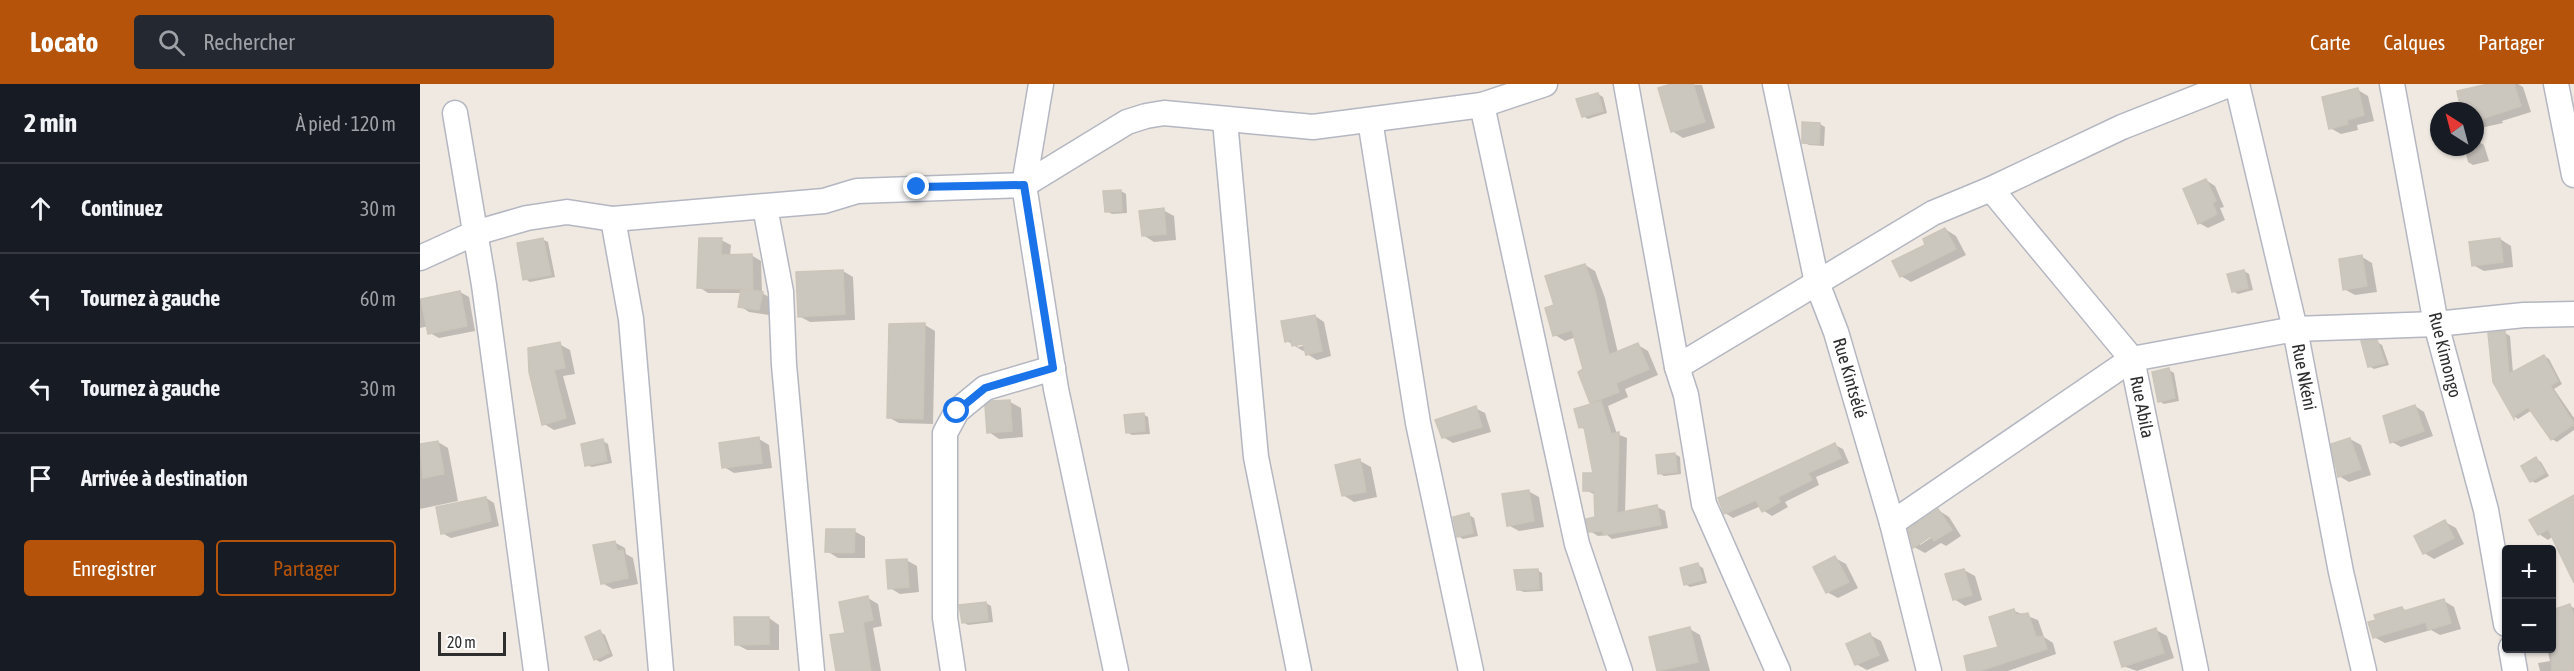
<!DOCTYPE html>
<html lang="fr">
<head>
<meta charset="utf-8">
<style>
	:root { --surface:#171b24; --page:#242831; --text:#f1f3f6; --muted:#9ea1a6; --line:#363941; --accent:#b45309 }
	body { margin:0; font-family:"Asap Condensed",sans-serif; background:var(--page); color:var(--text) }
	.controls { position:absolute; right:18px; bottom:18px; display:grid; overflow:hidden; border-radius:6px; box-shadow:0 2px 4px #0004 }
	.controls button { width:54px; height:54px; display:grid; place-items:center; padding:0; border:0; border-bottom:2px solid var(--line); background:var(--surface); color:var(--text); font:30px sans-serif }
	.compass { position:absolute; left:2010px; top:18px; width:54px; height:54px; border-radius:50%; background:var(--surface); box-shadow:0 2px 4px #0004; rotate:324deg }
	.scale { position:absolute; left:18px; bottom:15px; width:68px; box-sizing:border-box; padding-left:6px; border:3px solid #2e2e2e; border-top:0; font-size:16px; line-height:21px; white-space:nowrap; color:#2e2e2e; -webkit-text-stroke:4px #fff; paint-order:stroke }
	.stop { position:absolute; width:18px; height:18px; margin:-14px; border:4px solid #1a73e8; border-radius:50%; background:#fff }
	.stop.end { background:#1a73e8; border-color:#fff; box-shadow:0 2px 6px #0008 }
	.list { margin:0; padding:0; list-style:none }
	h2 { display:flex; justify-content:space-between; align-items:center; height:78px; margin:0; padding:0 24px; font-size:26px }
	h2 small { font-size:20px; font-weight:400; color:var(--muted) }
	.list li { display:grid; grid-template-columns:39px 1fr auto; gap:18px; align-items:center; box-sizing:border-box; height:90px; padding:0 24px; border-top:2px solid var(--line) }
	.list b { display:block; font-size:22px; white-space:nowrap }
	.list em { font-size:20px; font-style:normal; color:var(--muted) }
	.actions { display:flex; gap:12px; padding:18px 24px }
	.actions a { flex:1; padding:14px 0; border:2px solid var(--accent); border-radius:6px; text-align:center; font-size:21px; color:var(--accent) }
	.actions .main { background:var(--accent); color:#fff }
	.icon { flex:none; width:33px; height:33px; fill:none; stroke:currentColor; stroke-width:2; stroke-linecap:round; stroke-linejoin:round }
	.map { position:relative; flex:none; width:2154px; height:587px; overflow:hidden }
	header { display:flex; align-items:center; gap:36px; box-sizing:border-box; height:84px; padding:0 30px; background:var(--accent); color:#fff }
	header strong { font-size:28px }
	nav { display:flex; gap:33px; margin-inline-start:auto; font-size:21px }
	.search { width:420px; height:54px; background:var(--page); display:flex; align-items:center; gap:15px; box-sizing:border-box; padding:0 21px; border-radius:6px; color:var(--muted); font-size:22px }
	main { display:flex }
	aside { flex:1; background:var(--surface) }
	.map>svg:first-child { display:block }
</style>
</head>
<body>
<header>
<strong>Locato</strong>
<div class="search"><svg class="icon" aria-label="search" viewBox="0 0 24 24"><circle cx="10" cy="10" r="6"/><path d="M15 15l6 6"/></svg>Rechercher</div>
<nav><a>Carte</a><a>Calques</a><a>Partager</a></nav>
</header>
<main>
<aside>
<h2>2 min<small>À pied · 120 m</small></h2>
<ul class="list">
<li><svg class="icon" aria-label="ahead" viewBox="0 0 24 24"><path d="M12 20V5M6 11l6-6 6 6"/></svg><div><b>Continuez</b></div><em>30 m</em></li>
<li><svg class="icon" aria-label="left" viewBox="0 0 24 24"><path d="M17 20v-9H6M10 6l-5 5 5 5"/></svg><div><b>Tournez à gauche</b></div><em>60 m</em></li>
<li><svg class="icon" aria-label="left" viewBox="0 0 24 24"><path d="M17 20v-9H6M10 6l-5 5 5 5"/></svg><div><b>Tournez à gauche</b></div><em>30 m</em></li>
<li><svg class="icon" aria-label="arrive" viewBox="0 0 24 24"><path d="M6 21V4h12l-3 4 3 4H6"/></svg><div><b>Arrivée à destination</b></div></li>
</ul>
<div class="actions"><a class="main">Enregistrer</a><a>Partager</a></div>
</aside>
<div class="map">
<svg width="2154" height="587" viewBox="0 0 2154 587">
	<rect width="100%" height="100%" fill="#efe9e1"/>
	<g fill="#0003" fill-rule="evenodd">
		<polygon points="1256,0 1282,1 1295,44 1263,54 1252,47"/>
		<polygon points="2075,0 2098,0 2103,3 2111,28 2082,37 2083,39 2056,45 2055,27 2043,27"/>
		<polygon points="1938,6 1948,12 1954,37 1937,41 1938,46 1921,50 1910,44"/>
		<polygon points="1178,10 1183,13 1187,29 1168,35 1163,32"/>
		<polygon points="1400,40 1405,43 1404,62 1389,61 1384,58"/>
		<polygon points="2059,58 2064,61 2069,77 2053,81 2048,78 2044,63 2055,63 2055,59"/>
		<polygon points="1786,96 1795,102 1804,123 1800,124 1805,136 1788,144 1779,139"/>
		<polygon points="701,107 706,110 707,129 692,130 687,127"/>
		<polygon points="743,126 754,132 756,156 734,158 723,151"/>
		<polygon points="1525,145 1536,152 1546,171 1491,198 1481,192 1507,161"/>
		<polygon points="122,155 128,158 135,193 110,198 105,195"/>
		<polygon points="2080,155 2091,162 2093,183 2064,187 2053,181"/>
		<polygon points="301,156 311,161 310,172 331,171 341,177 342,209 352,215 349,231 329,228 320,222 322,209 288,209 279,203"/>
		<polygon points="1942,173 1952,179 1957,208 1935,211 1924,205"/>
		<polygon points="1165,181 1175,187 1185,214 1198,269 1218,261 1228,267 1238,291 1205,305 1208,313 1188,322 1197,350 1207,354 1205,429 1237,423 1245,427 1248,444 1192,455 1187,451 1178,452 1170,447 1177,434 1176,411 1165,406 1175,391 1165,346 1161,343 1175,320 1171,318 1156,253 1145,257 1135,251 1136,222"/>
		<polygon points="423,187 433,193 435,236 390,238 379,232"/>
		<polygon points="1824,187 1829,190 1833,206 1818,210 1813,207"/>
		<polygon points="40,208 49,213 55,247 19,254 10,249 9,242 0,244 0,215"/>
		<path d="M895,232l9,6 7,34 -14,4 -10,-6 -1,-4 -3,1 -16,-10zM890,257l1,3 -13,3 -2,-3z"/>
		<polygon points="505,241 515,247 513,340 479,339 468,333"/>
		<polygon points="2085,249 2090,252 2093,289 2124,272 2129,275 2142,300 2134,305 2154,334 2154,346 2137,358 2132,355 2112,326 2098,335 2095,333 2075,297"/>
		<polygon points="1957,258 1962,261 1969,281 1954,285 1949,282"/>
		<polygon points="139,260 150,266 155,290 143,292 156,340 134,346 124,340 110,287"/>
		<polygon points="1749,286 1754,289 1759,317 1744,320 1739,317"/>
		<polygon points="590,318 601,324 603,353 579,355 569,348"/>
		<polygon points="1995,322 2004,328 2013,352 1981,363 1972,358"/>
		<polygon points="1055,324 1065,329 1071,348 1033,359 1023,353"/>
		<polygon points="723,330 728,333 730,350 712,351 707,348"/>
		<polygon points="339,355 349,361 352,384 314,389 304,383"/>
		<polygon points="1930,355 1941,361 1951,391 1929,398 1919,392"/>
		<polygon points="183,357 188,360 192,379 172,383 167,381"/>
		<polygon points="18,358 28,364 38,417 0,425 0,362"/>
		<polygon points="1415,361 1423,365 1429,379 1396,393 1399,401 1365,418 1368,423 1352,432 1344,427 1341,422 1313,434 1305,429"/>
		<polygon points="1255,370 1260,373 1261,390 1244,392 1239,389"/>
		<polygon points="2116,375 2121,378 2129,392 2116,399 2111,397"/>
		<polygon points="940,377 951,383 957,413 934,418 923,411"/>
		<polygon points="1108,407 1119,413 1124,443 1099,447 1088,441"/>
		<polygon points="2154,413 2154,496 2133,452 2128,456 2119,450"/>
		<polygon points="66,414 74,419 79,442 31,454 22,449"/>
		<path d="M1518,426l11,7 12,19 -15,10 -5,-3 -16,10 -11,-6zM1517,447l1,2 -18,12v-3z"/>
		<polygon points="1049,431 1054,434 1058,452 1043,455 1038,452"/>
		<polygon points="2025,438 2036,444 2044,460 2014,475 2004,469"/>
		<polygon points="434,447 445,453 445,474 418,474 407,467"/>
		<polygon points="194,458 205,464 206,470 213,474 218,500 193,505 182,499"/>
		<polygon points="1415,474 1426,480 1438,504 1418,514 1407,508"/>
		<polygon points="486,476 497,482 499,508 480,510 470,504"/>
		<polygon points="1278,481 1283,484 1287,499 1270,503 1265,500"/>
		<polygon points="1117,486 1122,489 1123,507 1104,508 1099,506"/>
		<polygon points="1544,486 1555,492 1562,516 1545,522 1534,515"/>
		<polygon points="448,514 458,520 462,542 453,544 461,587 422,587 426,550"/>
		<polygon points="2024,517 2034,523 2041,545 2020,551 2011,546 1965,559 1954,553 1982,524 1988,528"/>
		<polygon points="566,519 571,522 573,538 548,541 543,538"/>
		<polygon points="2150,522 2154,524 2154,587 2120,587 2118,579 2130,577 2127,564 2132,564 2132,527"/>
		<polygon points="1594,527 1618,536 1624,553 1633,559 1636,570 1588,587 1549,587 1580,564"/>
		<polygon points="349,534 359,541 359,566 327,566 316,560"/>
		<polygon points="1270,545 1280,551 1290,587 1238,587 1231,555"/>
		<polygon points="1736,546 1747,552 1754,574 1717,587 1703,582"/>
		<polygon points="180,548 185,551 193,572 180,578 175,575"/>
		<polygon points="1450,551 1461,557 1469,577 1447,586 1436,580"/>
	</g>
	<g fill="#cbc7bf" stroke="#cbc5ba" stroke-width="1.5">
		<polygon points="1251,0 1273,0 1285,38 1251,48 1238,4"/>
		<polygon points="2068,0 2094,0 2101,22 2055,37 2055,27 2041,27 2037,7"/>
		<polygon points="1938,4 1944,31 1927,36 1928,40 1909,45 1902,13"/>
		<polygon points="1178,9 1183,27 1162,33 1156,15"/>
		<polygon points="1382,38 1400,39 1399,60 1382,59"/>
		<polygon points="1786,95 1796,117 1792,119 1797,130 1778,140 1763,105"/>
		<polygon points="701,106 702,127 685,128 683,107"/>
		<polygon points="744,124 746,150 722,152 719,127"/>
		<polygon points="1525,144 1536,165 1480,193 1472,177 1505,161 1503,155"/>
		<polygon points="123,154 131,191 103,196 97,159"/>
		<polygon points="279,154 302,154 301,171 332,170 333,205 322,205 343,208 339,226 318,223 321,205 277,204"/>
		<polygon points="2080,154 2083,178 2052,182 2049,158"/>
		<polygon points="1942,171 1947,202 1923,206 1919,175"/>
		<polygon points="1165,180 1175,207 1189,271 1218,259 1229,285 1196,299 1199,308 1170,319 1158,288 1163,285 1152,246 1133,252 1125,224 1134,221 1125,192"/>
		<polygon points="423,186 425,230 378,233 376,188"/>
		<polygon points="1824,186 1828,204 1812,208 1807,190"/>
		<polygon points="40,207 47,242 8,250 1,215"/>
		<polygon points="895,231 902,267 886,271 883,260 872,262 871,256 865,258 861,237"/>
		<polygon points="505,239 503,335 467,334 469,240"/>
		<polygon points="2085,247 2089,290 2124,271 2138,297 2130,302 2154,340 2131,356 2108,323 2094,332 2094,335 2073,298 2068,249"/>
		<polygon points="1957,256 1965,279 1948,283 1941,257"/>
		<polygon points="140,258 145,284 134,286 146,334 122,341 109,288 108,264"/>
		<polygon points="1749,284 1755,314 1738,318 1732,288"/>
		<polygon points="590,316 592,347 567,349 565,322 571,317"/>
		<polygon points="1181,317 1191,350 1199,348 1197,429 1237,421 1241,441 1183,451 1183,447 1169,448 1166,435 1175,433 1174,407 1163,407 1163,389 1173,389 1164,343 1159,344 1154,325"/>
		<polygon points="1995,321 2004,347 1970,359 1963,332"/>
		<polygon points="1056,322 1062,343 1022,354 1015,336"/>
		<polygon points="724,329 725,347 706,349 704,331"/>
		<polygon points="339,353 342,379 302,384 299,359"/>
		<polygon points="1930,354 1941,385 1918,393 1911,360"/>
		<polygon points="183,355 187,377 165,382 161,360"/>
		<polygon points="18,357 24,390 3,394 0,360"/>
		<polygon points="1415,359 1421,374 1388,389 1392,396 1358,413 1360,418 1342,428 1336,416 1304,430 1298,414"/>
		<polygon points="1255,369 1257,388 1238,390 1236,371"/>
		<polygon points="2116,373 2125,389 2110,398 2101,382"/>
		<polygon points="940,375 946,408 922,412 915,381"/>
		<polygon points="1109,406 1114,437 1087,442 1082,410"/>
		<polygon points="2154,411 2154,499 2128,445 2118,451 2109,436"/>
		<polygon points="66,413 71,437 21,450 16,423"/>
		<polygon points="1518,425 1532,446 1514,457 1511,452 1493,464 1488,445"/>
		<polygon points="1049,429 1053,449 1037,453 1033,433"/>
		<polygon points="2025,436 2034,454 2003,470 1994,452"/>
		<polygon points="406,445 435,445 434,469 405,468"/>
		<polygon points="195,457 197,467 203,466 208,494 181,500 173,461"/>
		<polygon points="1415,472 1429,498 1406,509 1393,483"/>
		<polygon points="487,475 489,503 468,505 466,476"/>
		<polygon points="1278,479 1283,496 1264,501 1260,484"/>
		<polygon points="1118,485 1119,505 1097,506 1094,486"/>
		<polygon points="1544,485 1552,511 1533,516 1525,490"/>
		<polygon points="448,512 453,536 443,538 451,587 416,587 410,551 425,549 419,518"/>
		<polygon points="2024,515 2031,539 2008,546 2006,538 1953,554 1948,538 1956,536 1954,531 1982,523 1984,527"/>
		<polygon points="566,518 568,536 542,539 539,521"/>
		<polygon points="2150,520 2154,534 2154,587 2132,587 2132,526"/>
		<polygon points="1594,525 1596,531 1608,529 1616,553 1623,552 1627,565 1559,587 1547,587 1544,572 1578,563 1569,533"/>
		<polygon points="314,533 349,533 349,560 315,561"/>
		<polygon points="1270,543 1278,578 1237,587 1229,553"/>
		<polygon points="1736,544 1744,569 1702,583 1694,558"/>
		<polygon points="180,546 189,569 174,576 165,553"/>
		<polygon points="1450,549 1459,571 1435,581 1426,560"/>
	</g>
	<g fill="none" stroke-linecap="round" stroke-linejoin="round">
		<g stroke="#b4b7c1" stroke-width="27">
			<g id="minor">
				<polyline points="621,0 604,101 636,305 696,587"/>
				<polyline points="1206,0 1257,283 1266,311 1284,420 1358,587"/>
				<polyline points="1355,0 1397,199 1416,248 1472,439 1509,587"/>
				<polyline points="1817,0 1875,245 1921,488 1944,587"/>
				<polyline points="1972,0 2016,240 2066,426 2086,540"/>
				<polyline points="2136,0 2154,91"/>
				<polyline points="1062,21 1157,460 1200,587"/>
				<polyline points="35,29 64,201 116,587"/>
				<polyline points="950,36 998,339 1051,587"/>
				<polyline points="805,37 836,373 879,587"/>
				<polyline points="1571,105 1712,275 1776,587"/>
				<polyline points="345,123 361,208 364,281 392,587"/>
				<polyline points="193,135 211,235 241,587"/>
				<polyline points="0,174 55,149 107,134 147,128 193,135 404,117 437,107 604,101 707,38 726,32 744,29 893,43 1062,21 1125,0"/>
				<polyline points="1257,283 1513,129 1571,105 1702,43 1811,0"/>
				<polyline points="1472,439 1712,275 1875,245 2016,240 2104,231 2154,230"/>
				<polyline points="2091,564 2095,587"/>
				<polyline points="533,587 525,534 525,349 537,327 565,304 633,284"/>
			</g>
		</g>
		<use href="#minor" stroke="#fff" stroke-width="24"/>
	</g>
	<g fill="none" stroke-linecap="round" stroke-linejoin="round">
		<polyline stroke="#1a73e8" stroke-width="8" points="497,103 604,101 633,284 565,304 537,327"/>
	</g>
	<g text-anchor="middle" stroke-width="4.5" stroke-linejoin="round" paint-order="stroke">
		<g font-size="18" fill="#2e2e2e" stroke="#fff">
			<text transform="translate(2025 271) rotate(76)" y="6">Rue Kimongo</text>
			<text transform="translate(1884 293) rotate(79)" y="6">Rue Nkéni</text>
			<text transform="translate(1430 294) rotate(74)" y="6">Rue Kintsélé</text>
			<text transform="translate(1722 323) rotate(79)" y="6">Rue Abila</text>
		</g>
	</g>
</svg>
<div class="controls">
<button>+</button>
<button>−</button>
</div>
<svg class="compass" viewBox="-18 -18 36 36"><path d="M0-13l5 13h-10z" fill="#e53935"/><path d="M0 13l5-13h-10z" fill="#9ea1a6"/></svg>
<div class="scale">20 m</div>
<div class="stop" style="left:537px;top:327px"></div>
<div class="stop end" style="left:497px;top:103px"></div>
</div>
</main>
</body>
</html>
